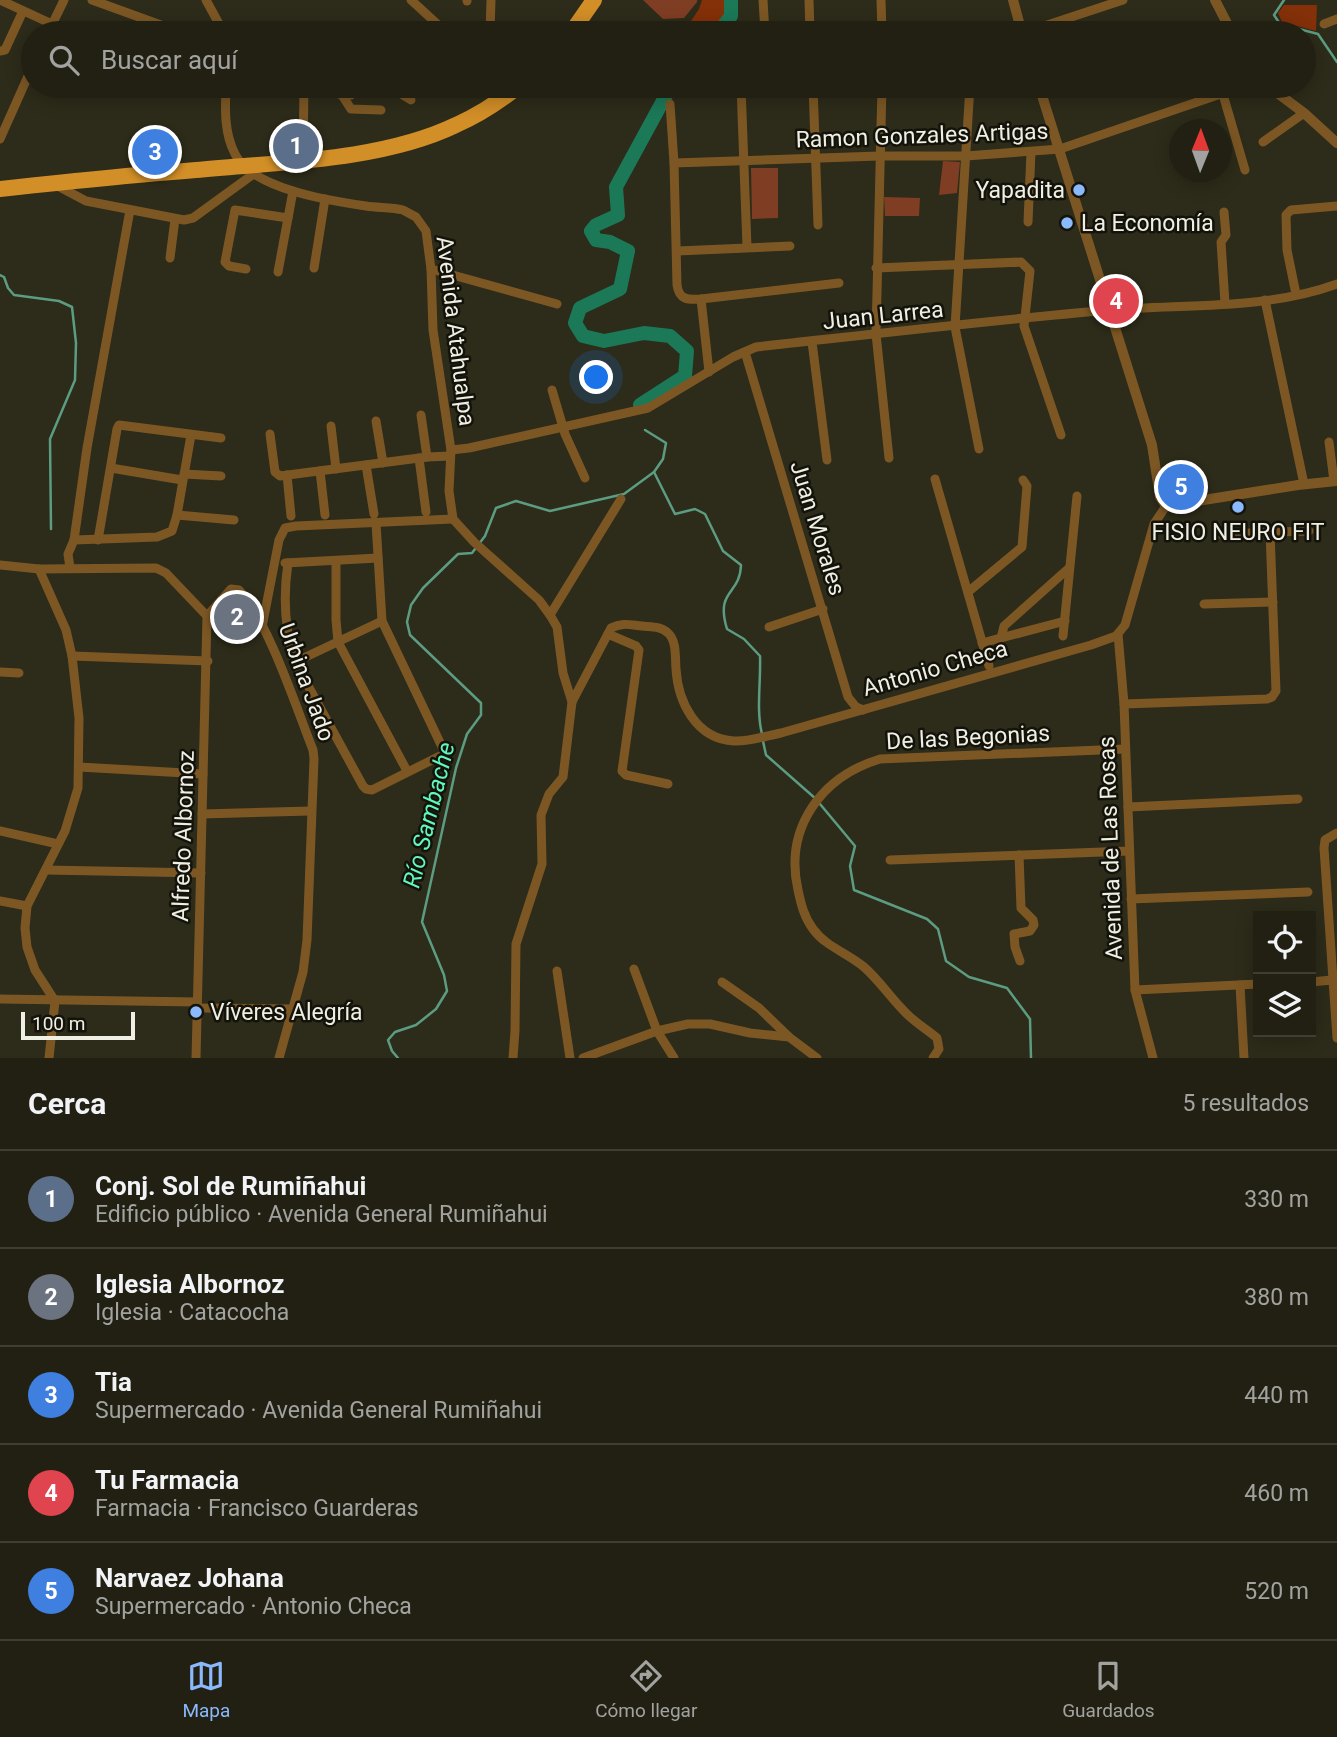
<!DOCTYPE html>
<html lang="es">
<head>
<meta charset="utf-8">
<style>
	:root { --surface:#222013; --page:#2e2d21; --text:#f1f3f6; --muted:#a2a3a0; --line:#3f3e33; --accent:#8abafc }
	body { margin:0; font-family:Roboto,sans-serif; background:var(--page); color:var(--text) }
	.controls { position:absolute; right:21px; bottom:21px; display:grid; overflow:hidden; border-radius:0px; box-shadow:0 4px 18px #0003 }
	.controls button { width:63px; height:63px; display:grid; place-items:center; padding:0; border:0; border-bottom:2px solid var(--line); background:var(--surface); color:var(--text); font:35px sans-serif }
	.compass { position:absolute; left:1169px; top:119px; width:63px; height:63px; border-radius:50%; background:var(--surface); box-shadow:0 4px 18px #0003; rotate:1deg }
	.scale { position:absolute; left:21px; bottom:18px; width:114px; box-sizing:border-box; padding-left:7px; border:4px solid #f0efe3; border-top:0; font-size:19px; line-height:24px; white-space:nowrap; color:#f0efe3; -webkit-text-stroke:5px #14130b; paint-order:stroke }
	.you { position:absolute; left:597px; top:378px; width:24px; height:24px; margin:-18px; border:5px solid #fff; border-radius:50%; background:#1a73e8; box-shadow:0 0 0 10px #1a73e833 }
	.badge { display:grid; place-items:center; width:46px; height:46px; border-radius:50%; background:var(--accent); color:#fff; font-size:23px; font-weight:700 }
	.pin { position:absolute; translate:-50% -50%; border:4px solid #fff; box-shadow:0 2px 7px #0006 }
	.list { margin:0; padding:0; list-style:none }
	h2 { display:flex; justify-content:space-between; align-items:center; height:91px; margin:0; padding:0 28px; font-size:30px }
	h2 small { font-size:23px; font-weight:400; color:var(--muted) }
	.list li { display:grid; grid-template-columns:46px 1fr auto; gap:21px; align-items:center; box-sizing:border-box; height:98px; padding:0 28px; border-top:2px solid var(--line) }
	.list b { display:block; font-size:26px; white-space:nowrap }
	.list p { margin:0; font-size:23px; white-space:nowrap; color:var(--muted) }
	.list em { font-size:23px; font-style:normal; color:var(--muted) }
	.icon { flex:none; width:38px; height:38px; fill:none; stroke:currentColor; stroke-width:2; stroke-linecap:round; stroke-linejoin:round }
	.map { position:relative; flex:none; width:1337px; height:1058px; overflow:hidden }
	.search { position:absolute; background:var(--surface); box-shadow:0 4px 18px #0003; left:21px; right:21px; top:21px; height:77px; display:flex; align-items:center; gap:18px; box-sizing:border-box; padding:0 24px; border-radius:38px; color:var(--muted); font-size:26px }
	.sheet { height:581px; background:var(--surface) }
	nav { display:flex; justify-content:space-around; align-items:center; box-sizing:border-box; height:98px; border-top:2px solid var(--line); background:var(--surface); font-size:19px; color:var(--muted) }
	nav a { display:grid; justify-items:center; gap:4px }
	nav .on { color:var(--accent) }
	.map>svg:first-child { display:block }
</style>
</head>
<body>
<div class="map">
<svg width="1337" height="1058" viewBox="0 0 1337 1058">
	<rect width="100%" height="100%" fill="#2d2b19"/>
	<g fill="#7f3d24">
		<polygon points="643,0 697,0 697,2 684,18 663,19"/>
		<polygon points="943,161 960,162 957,193 939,195"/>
		<polygon points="751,168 778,168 778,218 752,219"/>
		<polygon points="884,197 920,198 919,216 885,216"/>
	</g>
	<g fill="#843008">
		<polygon points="702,0 726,0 726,15 716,33 683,33 699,9"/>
		<polygon points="1284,5 1317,5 1316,31 1282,22 1278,13"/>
	</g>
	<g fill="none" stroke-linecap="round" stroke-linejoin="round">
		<g stroke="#5b9c82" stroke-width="2.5">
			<polyline points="1284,0 1274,15 1280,24 1318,34 1337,62"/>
			<polyline points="0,275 4,277 8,288 14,295 59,301 72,307 76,343 75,380 50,439 51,529"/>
			<path d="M654,472l21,42 20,-5 10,5 18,37 18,14c-1,31 -26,24 -14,64l17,10 16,17c1,26 -4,54 2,78"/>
			<polyline points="763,741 766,755 816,799"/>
			<polyline points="820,804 855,846 850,866 854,890 927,919 938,929 946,961 969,977 1007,988 1030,1019 1031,1058"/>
			<polyline points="398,1058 392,1051 388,1040 395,1032 416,1025 436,1009 447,991 444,975 422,922 456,768 467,734 481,715 481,703 410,635 407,622 411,605 423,588 458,554 472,553 485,536 496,508 516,501 550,511 624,494 654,472 663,459 666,443 645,430"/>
		</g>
		<g stroke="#1b7958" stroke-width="14">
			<polyline points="718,33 731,16 731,0"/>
			<polyline points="640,405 685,376 687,351 670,336 644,333 604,341 583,336 575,323 580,308 620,289 628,251 610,242 596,240 591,231 596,225 618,215 616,187 671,86"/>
		</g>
		<g stroke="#7c5724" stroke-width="9">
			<polyline points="0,0 52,24"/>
			<polyline points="92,0 183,33"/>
			<polyline points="206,0 224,33"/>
			<polyline points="411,0 447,33"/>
			<polyline points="467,0 467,1"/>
			<polyline points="763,0 765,33"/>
			<polyline points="809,0 810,33"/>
			<polyline points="881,0 882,33"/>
			<polyline points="1324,24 1337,19"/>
			<polyline points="48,33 64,0"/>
			<polyline points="490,33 491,0"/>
			<polyline points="1023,33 1123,0"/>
			<polyline points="0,51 5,50 23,11"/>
			<path d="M226,86c-1,23 -2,47 9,68 17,35 96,47 131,52 12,2 25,1 37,4l13,7 10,14 5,38 2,61 18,120 -2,41 4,28 21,23 65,58 11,15 7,12 6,46 9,29 -9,75 -14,17 -8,21 1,49 -26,80 -1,87 -2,27"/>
			<polyline points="311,86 342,95 351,95 359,86"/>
			<polyline points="388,86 411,100"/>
			<polyline points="741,86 747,247"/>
			<polyline points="813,86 818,225"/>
			<polyline points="882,86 876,334 889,458"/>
			<polyline points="970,86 955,327 979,449"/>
			<polyline points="342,95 351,109 381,110"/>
			<polyline points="1224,98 1245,170"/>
			<path d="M670,104l4,59 3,122c2,15 11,15 24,14l138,-16"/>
			<polyline points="0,139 33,65"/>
			<polyline points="1263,142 1304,113"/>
			<polyline points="303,159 304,86"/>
			<polyline points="674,163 879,156 966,156 1060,149 1244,86"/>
			<polyline points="54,184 86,201 184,220 193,218 255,173"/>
			<polyline points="1224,212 1226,235 1221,242 1225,303"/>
			<polyline points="1028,222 1031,152"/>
			<polyline points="677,251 790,246"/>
			<polyline points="170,258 175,219"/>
			<polyline points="314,268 325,199"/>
			<polyline points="876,268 1021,262 1030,271 1024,326 1061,435"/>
			<polyline points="246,269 229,266 225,262 235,210 288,218"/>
			<polyline points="431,269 557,304"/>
			<polyline points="278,272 293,191"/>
			<polyline points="1296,294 1287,250 1286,215 1291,210 1337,206"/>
			<polyline points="701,299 709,372"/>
			<polyline points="1265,300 1304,484"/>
			<polyline points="812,342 827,460"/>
			<polyline points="745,352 848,697 856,707 863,710"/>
			<polyline points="552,390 565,434 585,478"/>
			<polyline points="421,415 427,457"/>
			<polyline points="376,421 383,463"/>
			<polyline points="331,426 336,469"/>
			<polyline points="270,434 275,472 280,476 427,457 450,456"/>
			<polyline points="1329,442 1334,481"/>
			<path d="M451,450l18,-2 179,-40 85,-51 23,-10c118,-13 236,-27 355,-37 74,-6 155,0 226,-26"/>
			<polyline points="419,458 426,512"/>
			<polyline points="366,465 374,514"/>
			<polyline points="111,468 182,480"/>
			<polyline points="320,471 325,515"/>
			<polyline points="184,474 221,476"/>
			<polyline points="287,475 291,516"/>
			<polyline points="935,479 989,666"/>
			<polyline points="177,515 234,520"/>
			<polyline points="1219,534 1309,531"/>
			<polyline points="74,540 157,537 172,531 177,515 191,435"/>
			<polyline points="98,540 117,429 119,425 221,438"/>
			<polyline points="336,561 336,620 338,642 407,771"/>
			<polyline points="285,563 378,558"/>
			<path d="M288,563c-5,33 -3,68 7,99l68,124 3,3 6,1 70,-35 2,-4 -62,-130 -6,-98"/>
			<path d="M0,565l39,4 117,-1 10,5 41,43 24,-27 8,1c30,33 57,117 74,160l1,9 -7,181 -4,32 -24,86"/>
			<polyline points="70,568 68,554 74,540 87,448 130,210"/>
			<polyline points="39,569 66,630 72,656 79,718 78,788 65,831 27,906 25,928 27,947 35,970 55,1001 49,1058"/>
			<polyline points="968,592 1022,547 1027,486 1023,480"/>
			<polyline points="1204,604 1273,602"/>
			<polyline points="550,615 621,499"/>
			<polyline points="262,627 279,540 285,528 296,526 453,519"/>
			<polyline points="769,627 823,609"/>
			<polyline points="608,634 636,646 639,650 622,771 626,775 668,784"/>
			<polyline points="1118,634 1124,704 1135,990 1153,1058"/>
			<polyline points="1063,636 1077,496"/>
			<polyline points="1001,638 1004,626 1069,568"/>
			<polyline points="982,643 1065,621"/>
			<polyline points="72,656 208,661"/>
			<polyline points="295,662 382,621"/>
			<polyline points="0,672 19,673"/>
			<path d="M572,702l39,-74c11,-6 20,-3 31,-2 9,1 19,0 26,7 9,8 7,25 8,36 2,33 20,70 58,72 15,1 32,-5 47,-8l310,-88 25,-9 9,-11 29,-101 12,-18"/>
			<polyline points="1124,704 1267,699 1272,697 1276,691 1270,532"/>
			<polyline points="79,767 203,774"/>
			<polyline points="1128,807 1298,799"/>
			<polyline points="202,814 311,811"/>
			<polyline points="0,831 58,844"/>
			<polyline points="1337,833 1325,840 1324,848 1337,1038"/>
			<polyline points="1019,855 1021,908 1033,920 1034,925 1030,931 1014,934 1015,947 1020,961"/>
			<polyline points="890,860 1129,851"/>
			<polyline points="46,870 201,873"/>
			<polyline points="1131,899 1308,892"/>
			<polyline points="0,901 27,906"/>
			<polyline points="634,969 657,1031 674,1058"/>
			<polyline points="557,971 570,1058"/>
			<polyline points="722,982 759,1008 789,1037"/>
			<polyline points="1311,982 1332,980"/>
			<polyline points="1240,985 1244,1058"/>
			<polyline points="1135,990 1258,984"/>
			<polyline points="0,999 197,1002"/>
			<polyline points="197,1008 292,1009"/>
			<polyline points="196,1058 207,616"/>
			<polyline points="583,1058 657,1031 688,1024 710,1024 750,1033 789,1037 817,1058"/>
			<path d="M933,1058l6,-9 -2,-11c-11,-9 -24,-17 -33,-27 -14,-14 -25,-31 -40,-44 -16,-14 -38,-20 -51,-38 -9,-12 -12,-25 -15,-39 -14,-62 23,-113 82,-131l245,-10"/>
		</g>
		<g stroke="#7c5724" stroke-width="10">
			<polyline points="1013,0 1022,33"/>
			<polyline points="1215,0 1232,33"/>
			<polyline points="1039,86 1152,445 1160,497 1166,506 1298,485 1337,481"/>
			<polyline points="1268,86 1304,113 1337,143"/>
		</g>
		<g stroke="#d28e27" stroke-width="16">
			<polyline points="571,33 594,0"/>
			<path d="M0,189c65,-7 130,-14 196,-19 82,-8 185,-9 260,-45 23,-10 44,-24 63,-39"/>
		</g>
	</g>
	<g fill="#8abafc" stroke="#14130b" stroke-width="2.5">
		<circle cx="1079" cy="190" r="7"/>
		<circle cx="1067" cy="223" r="7"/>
		<circle cx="1238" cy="507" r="7"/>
		<circle cx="196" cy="1012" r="7"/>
	</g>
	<g text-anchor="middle" stroke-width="5" stroke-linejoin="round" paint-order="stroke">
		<g font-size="23" fill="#f0efe3" stroke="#14130b">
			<text transform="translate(922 135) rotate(-2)" y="8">Ramon Gonzales Artigas</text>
			<text transform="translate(883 315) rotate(-6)" y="8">Juan Larrea</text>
			<text transform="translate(456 331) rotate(83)" y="8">Avenida Atahualpa</text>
			<text transform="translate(818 528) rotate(73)" y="8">Juan Morales</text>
			<text transform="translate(935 668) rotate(-16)" y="8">Antonio Checa</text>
			<text transform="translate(307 682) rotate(70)" y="8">Urbina Jado</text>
			<text transform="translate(968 737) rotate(-3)" y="8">De las Begonias</text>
			<text transform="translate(183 836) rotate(-88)" y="8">Alfredo Albornoz</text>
			<text transform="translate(1110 848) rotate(-92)" y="8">Avenida de Las Rosas</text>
		</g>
		<g font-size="23" fill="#f0efe3" stroke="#14130b" text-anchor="start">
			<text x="1065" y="198" text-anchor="end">Yapadita</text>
			<text x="1081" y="231">La Economía</text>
			<text x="1238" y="540" text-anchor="middle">FISIO NEURO FIT</text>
			<text x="210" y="1020">Víveres Alegría</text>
		</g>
		<g font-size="24" font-style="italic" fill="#5ff8bd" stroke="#14130b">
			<text transform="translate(429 815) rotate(-76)" y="8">Río Sambache</text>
		</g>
	</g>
</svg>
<div class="controls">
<button><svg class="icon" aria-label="locate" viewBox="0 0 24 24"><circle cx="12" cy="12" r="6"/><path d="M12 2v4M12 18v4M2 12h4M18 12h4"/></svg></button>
<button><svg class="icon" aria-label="layers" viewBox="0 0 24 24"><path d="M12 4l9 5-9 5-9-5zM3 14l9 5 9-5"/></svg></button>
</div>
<svg class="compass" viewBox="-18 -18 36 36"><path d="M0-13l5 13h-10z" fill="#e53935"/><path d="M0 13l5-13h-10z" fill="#a2a3a0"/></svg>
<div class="scale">100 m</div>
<div class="you"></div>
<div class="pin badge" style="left:296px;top:146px;background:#5c6f8a">1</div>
<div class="pin badge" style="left:237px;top:617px;background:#6b7280">2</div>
<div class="pin badge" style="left:155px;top:152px;background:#3f7fe0">3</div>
<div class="pin badge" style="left:1116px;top:301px;background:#e0444e">4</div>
<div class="pin badge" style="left:1181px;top:487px;background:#3f7fe0">5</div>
<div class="search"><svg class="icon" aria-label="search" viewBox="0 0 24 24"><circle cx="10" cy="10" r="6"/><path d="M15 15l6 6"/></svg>Buscar aquí</div>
</div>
<section class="sheet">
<h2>Cerca<small>5 resultados</small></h2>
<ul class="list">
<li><span class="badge" style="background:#5c6f8a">1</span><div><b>Conj. Sol de Rumiñahui</b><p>Edificio público · Avenida General Rumiñahui</p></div><em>330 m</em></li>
<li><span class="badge" style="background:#6b7280">2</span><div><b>Iglesia Albornoz</b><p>Iglesia · Catacocha</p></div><em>380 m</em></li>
<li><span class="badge" style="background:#3f7fe0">3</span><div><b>Tia</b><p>Supermercado · Avenida General Rumiñahui</p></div><em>440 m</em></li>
<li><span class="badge" style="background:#e0444e">4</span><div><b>Tu Farmacia</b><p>Farmacia · Francisco Guarderas</p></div><em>460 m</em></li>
<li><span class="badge" style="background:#3f7fe0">5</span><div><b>Narvaez Johana</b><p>Supermercado · Antonio Checa</p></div><em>520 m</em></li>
</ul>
</section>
<nav>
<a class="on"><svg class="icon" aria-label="map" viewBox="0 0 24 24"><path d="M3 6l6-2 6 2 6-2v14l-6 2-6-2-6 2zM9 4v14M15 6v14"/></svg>Mapa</a>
<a><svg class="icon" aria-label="directions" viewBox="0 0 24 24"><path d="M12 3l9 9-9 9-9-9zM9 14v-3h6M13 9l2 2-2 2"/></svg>Cómo llegar</a>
<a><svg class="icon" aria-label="saved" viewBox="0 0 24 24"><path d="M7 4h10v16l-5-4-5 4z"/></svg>Guardados</a>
</nav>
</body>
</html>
